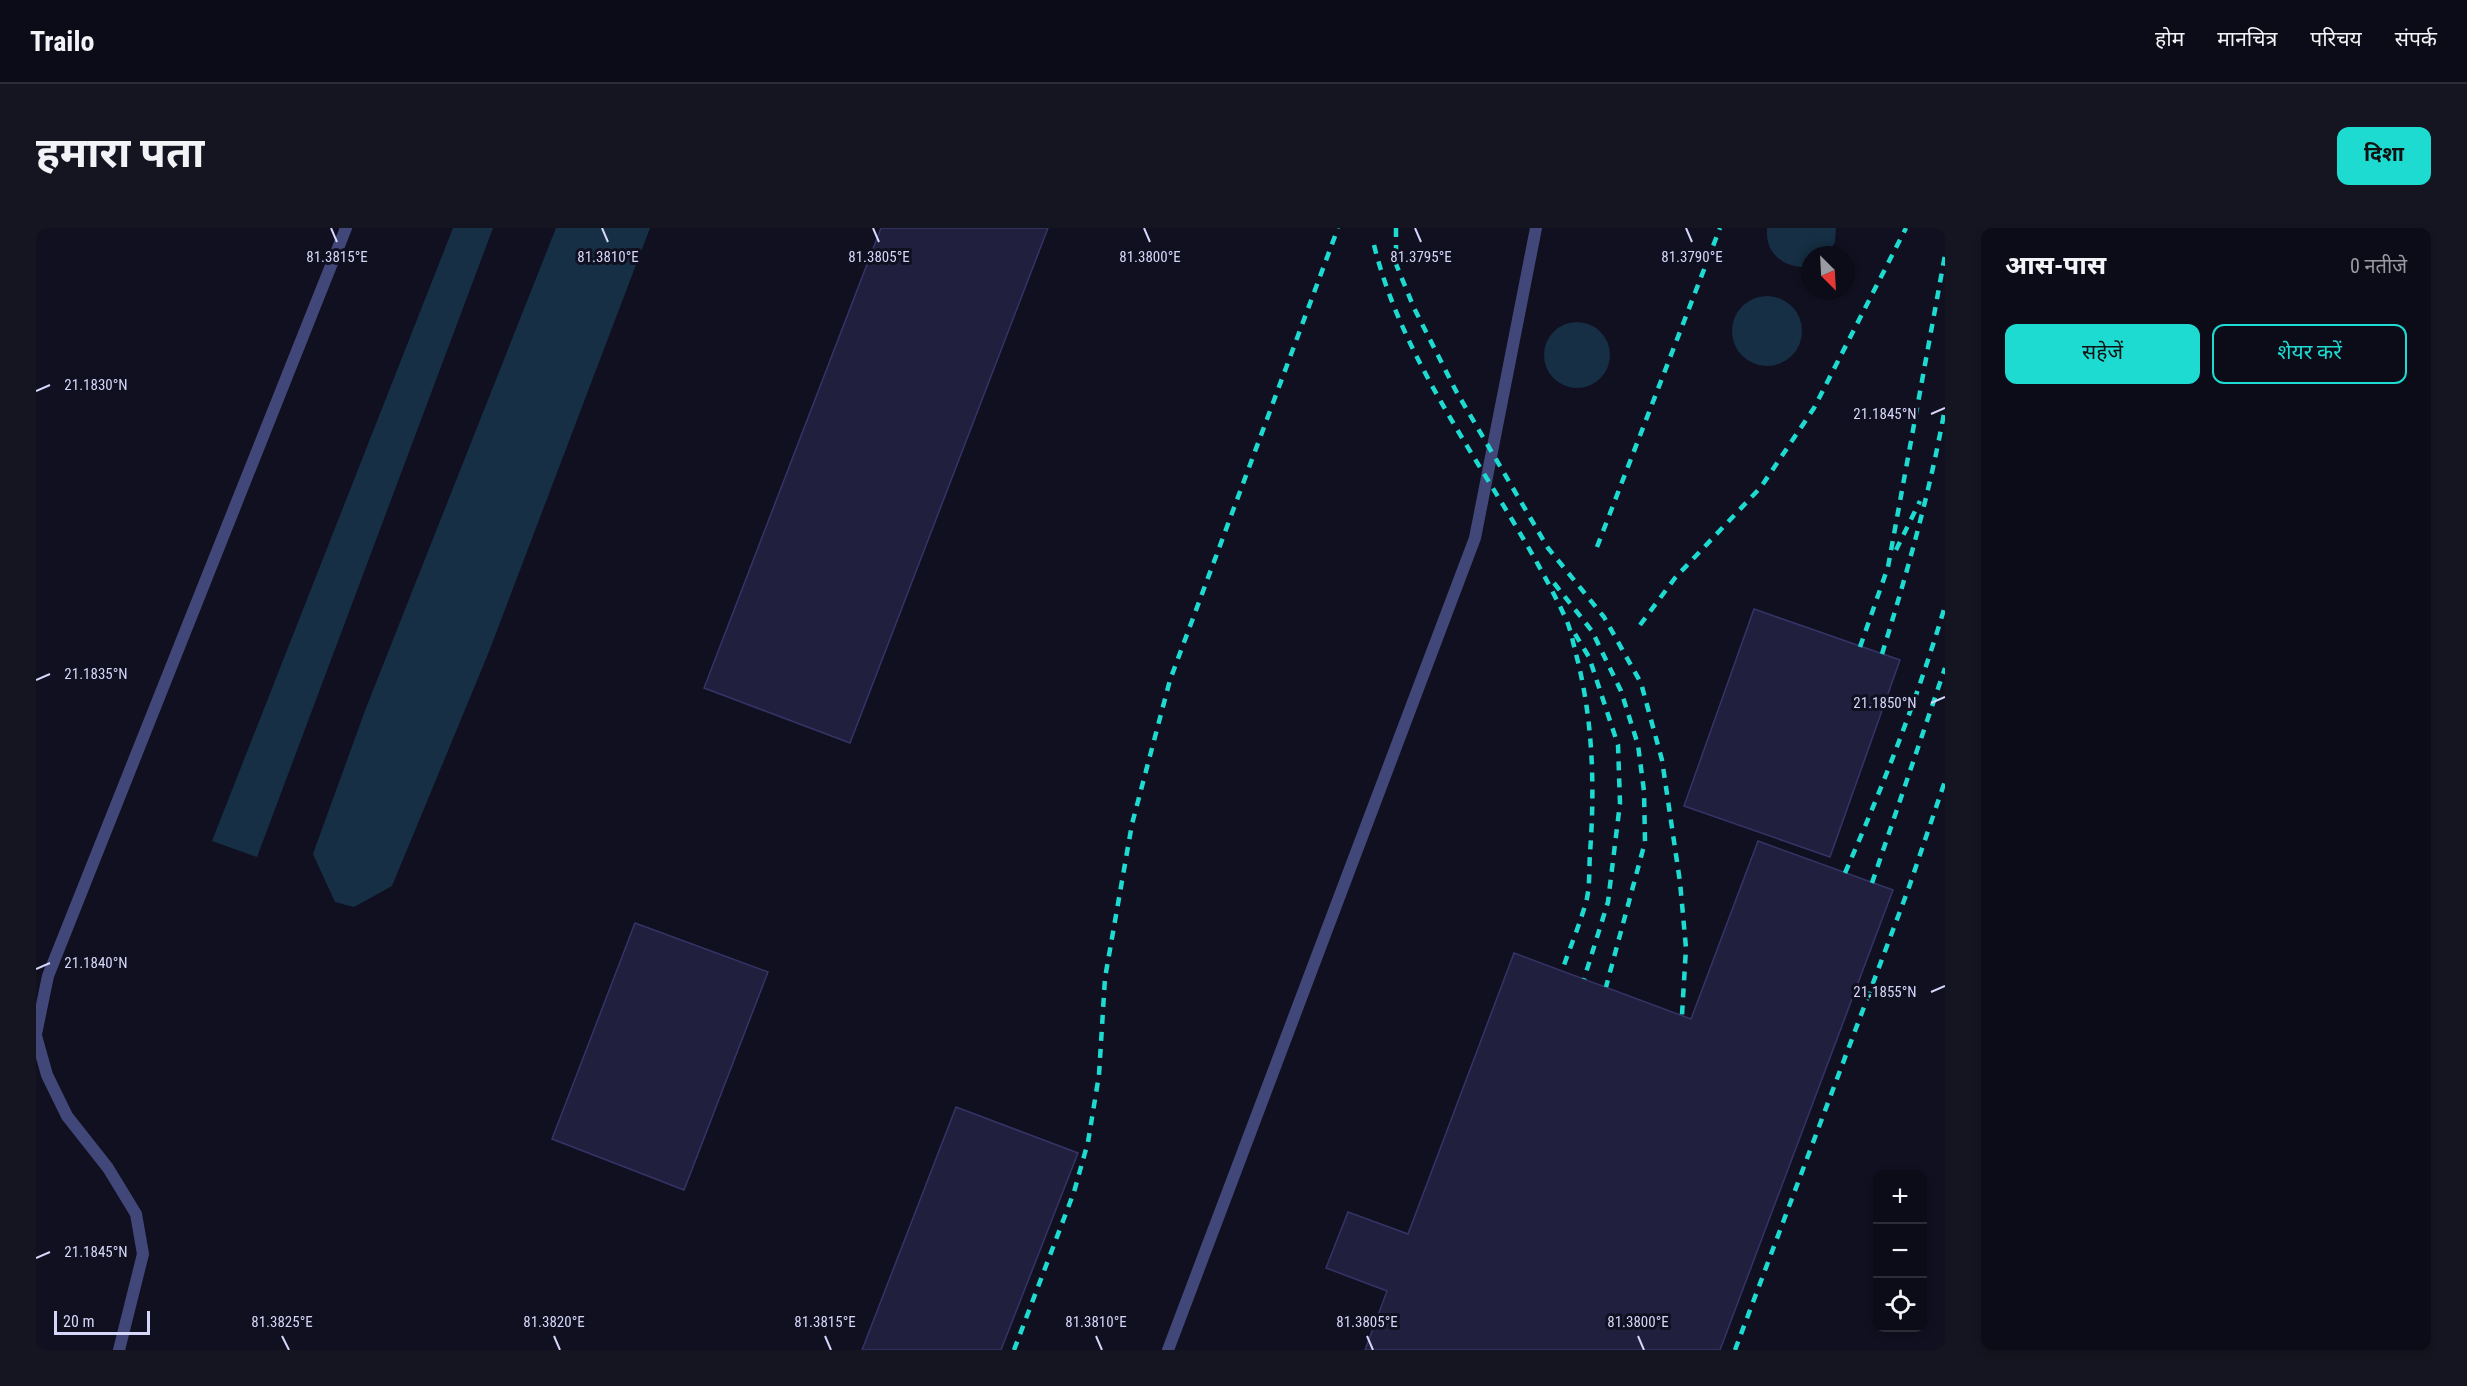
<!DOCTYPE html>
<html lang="hi">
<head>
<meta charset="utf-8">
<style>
	:root { --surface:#0c0c18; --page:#151521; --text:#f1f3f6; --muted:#9a9ba2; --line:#2c2c37; --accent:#1edbd2 }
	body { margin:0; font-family:"Roboto Condensed","Noto Sans Devanagari",sans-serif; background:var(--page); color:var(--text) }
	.controls { position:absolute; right:18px; bottom:18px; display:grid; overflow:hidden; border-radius:12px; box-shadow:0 3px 9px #0003 }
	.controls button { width:54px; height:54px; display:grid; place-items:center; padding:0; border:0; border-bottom:2px solid var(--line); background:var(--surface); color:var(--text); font:30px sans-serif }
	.compass { position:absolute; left:1765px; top:18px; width:54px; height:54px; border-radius:50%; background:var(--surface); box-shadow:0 3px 9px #0003; rotate:156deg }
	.scale { position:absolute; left:18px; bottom:15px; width:96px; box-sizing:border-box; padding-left:6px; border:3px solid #d5d6f9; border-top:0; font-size:16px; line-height:21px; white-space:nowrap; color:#d5d6f9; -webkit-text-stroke:4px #101020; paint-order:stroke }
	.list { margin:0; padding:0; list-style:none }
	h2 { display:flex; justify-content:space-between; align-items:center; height:78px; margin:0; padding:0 24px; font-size:26px }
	h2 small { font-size:20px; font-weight:400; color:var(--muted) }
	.actions { display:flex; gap:12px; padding:18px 24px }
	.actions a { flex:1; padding:14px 0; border:2px solid var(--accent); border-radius:12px; text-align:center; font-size:21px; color:var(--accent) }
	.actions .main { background:var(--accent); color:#111 }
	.icon { flex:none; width:33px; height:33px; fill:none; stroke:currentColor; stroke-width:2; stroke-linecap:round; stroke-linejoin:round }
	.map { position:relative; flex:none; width:1909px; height:1122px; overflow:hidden; border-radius:12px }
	header { display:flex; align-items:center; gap:36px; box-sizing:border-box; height:84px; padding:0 30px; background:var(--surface); border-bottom:2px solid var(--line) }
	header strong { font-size:28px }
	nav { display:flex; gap:33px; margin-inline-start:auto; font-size:21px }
	.intro { display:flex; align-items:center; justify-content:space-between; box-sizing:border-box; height:144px; padding:0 36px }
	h1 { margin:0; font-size:42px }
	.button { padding:15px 27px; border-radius:12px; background:var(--accent); color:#111; font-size:21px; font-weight:700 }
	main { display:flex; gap:36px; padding:0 36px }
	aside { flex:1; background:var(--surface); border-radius:12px; box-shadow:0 3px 9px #0003 }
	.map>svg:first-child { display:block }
</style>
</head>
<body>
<header>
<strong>Trailo</strong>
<nav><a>होम</a><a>मानचित्र</a><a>परिचय</a><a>संपर्क</a></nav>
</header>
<div class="intro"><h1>हमारा पता</h1><a class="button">दिशा</a></div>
<main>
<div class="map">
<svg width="1909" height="1122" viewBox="0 0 1909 1122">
	<rect width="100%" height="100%" fill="#101020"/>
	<g fill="#162f44">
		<polygon points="417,0 457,0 221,629 176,613"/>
		<polygon points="520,0 614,0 452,426 356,658 318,679 299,674 277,626 330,480"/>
		<path d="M1731,0h69l-1,14 -7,13h-18v12c-25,2 -45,-12 -43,-39z"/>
		<circle cx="1731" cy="103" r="35"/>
		<circle cx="1541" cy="127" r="33"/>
	</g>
	<g fill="#201f3e" stroke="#363467" stroke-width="1.5">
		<polygon points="845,0 1012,0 814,515 668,460"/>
		<polygon points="1718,381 1864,432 1794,629 1648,578"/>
		<polygon points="1722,613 1857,662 1684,1122 1329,1122 1351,1063 1290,1040 1312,984 1372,1006 1478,725 1655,791"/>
		<polygon points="599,695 732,744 648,962 516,911"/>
		<polygon points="920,879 1042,925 965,1122 826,1122"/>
	</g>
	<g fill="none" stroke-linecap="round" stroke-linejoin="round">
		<g stroke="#414879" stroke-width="12">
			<polyline points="0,806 12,748 310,0"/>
			<polyline points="0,808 11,847 31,888 72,940 100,986 107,1026 83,1122"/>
			<polyline points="1132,1122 1439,310 1500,0"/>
		</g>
		<g stroke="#1edbd2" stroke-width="4.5" stroke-dasharray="9 8" stroke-linecap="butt">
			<polyline points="1360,0 1360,36 1378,80 1420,163 1512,320 1568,389 1605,455 1626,532 1644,654 1650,720 1646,787"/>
			<path d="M1338,17c33,134 134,249 192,374 5,11 7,24 10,35 17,65 19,132 14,199 -1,14 0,31 -3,45 -6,24 -17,49 -25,73"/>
			<polyline points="1561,319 1684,0"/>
			<polyline points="1860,322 1884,273"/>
			<polyline points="1518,355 1556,403 1585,463 1602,517 1608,563 1609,614 1570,759"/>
			<polyline points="1604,397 1639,350 1725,259 1778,180 1870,0"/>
			<polyline points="1539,406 1553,429 1582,517 1584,575 1572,674 1548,751"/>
			<polyline points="1824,419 1852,339 1909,27"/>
			<path d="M1846,426c25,-81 48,-162 63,-246"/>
			<path d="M1809,645c38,-87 73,-176 100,-267"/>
			<polyline points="1836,655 1909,440"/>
			<polyline points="978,1122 1038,964 1052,914 1063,847 1069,750 1096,596 1134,452 1302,0"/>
			<polyline points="1699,1122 1872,662 1909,553"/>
		</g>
	</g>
	<path fill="none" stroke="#d5d6f9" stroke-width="2" d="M295,0l6,14M566,0l6,14M837,0l6,14M1108,0l6,14M1379,0l6,14M1650,0l6,14M0,163l14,-6M1895,186l14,-6M0,452l14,-6M1895,475l14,-6M0,741l14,-6M1895,764l14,-6M0,1030l14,-6M246,1108l7,14M518,1108l6,14M789,1108l6,14M1060,1108l6,14M1331,1108l6,14M1602,1108l6,14"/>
	<g font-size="15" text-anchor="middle" fill="#d5d6f9" stroke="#101020" stroke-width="6" stroke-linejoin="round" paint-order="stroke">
		<text x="301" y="34">81.3815°E</text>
		<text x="572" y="34">81.3810°E</text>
		<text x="843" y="34">81.3805°E</text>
		<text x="1114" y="34">81.3800°E</text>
		<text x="1385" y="34">81.3795°E</text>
		<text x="1656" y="34">81.3790°E</text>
		<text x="60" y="162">21.1830°N</text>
		<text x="1849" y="191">21.1845°N</text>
		<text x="60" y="451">21.1835°N</text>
		<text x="1849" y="480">21.1850°N</text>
		<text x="60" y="740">21.1840°N</text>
		<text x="1849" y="769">21.1855°N</text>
		<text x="60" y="1029">21.1845°N</text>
		<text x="246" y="1099">81.3825°E</text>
		<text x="518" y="1099">81.3820°E</text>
		<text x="789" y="1099">81.3815°E</text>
		<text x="1060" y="1099">81.3810°E</text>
		<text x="1331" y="1099">81.3805°E</text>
		<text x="1602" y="1099">81.3800°E</text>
	</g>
</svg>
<div class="controls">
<button>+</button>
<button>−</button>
<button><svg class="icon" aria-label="locate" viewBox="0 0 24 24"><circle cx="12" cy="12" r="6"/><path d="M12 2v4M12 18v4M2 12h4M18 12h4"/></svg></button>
</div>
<svg class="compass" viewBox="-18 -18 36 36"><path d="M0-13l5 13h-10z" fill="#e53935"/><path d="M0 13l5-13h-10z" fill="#9a9ba2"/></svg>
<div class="scale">20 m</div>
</div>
<aside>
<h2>आस-पास<small>0 नतीजे</small></h2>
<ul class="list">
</ul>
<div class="actions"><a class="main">सहेजें</a><a>शेयर करें</a></div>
</aside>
</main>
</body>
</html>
